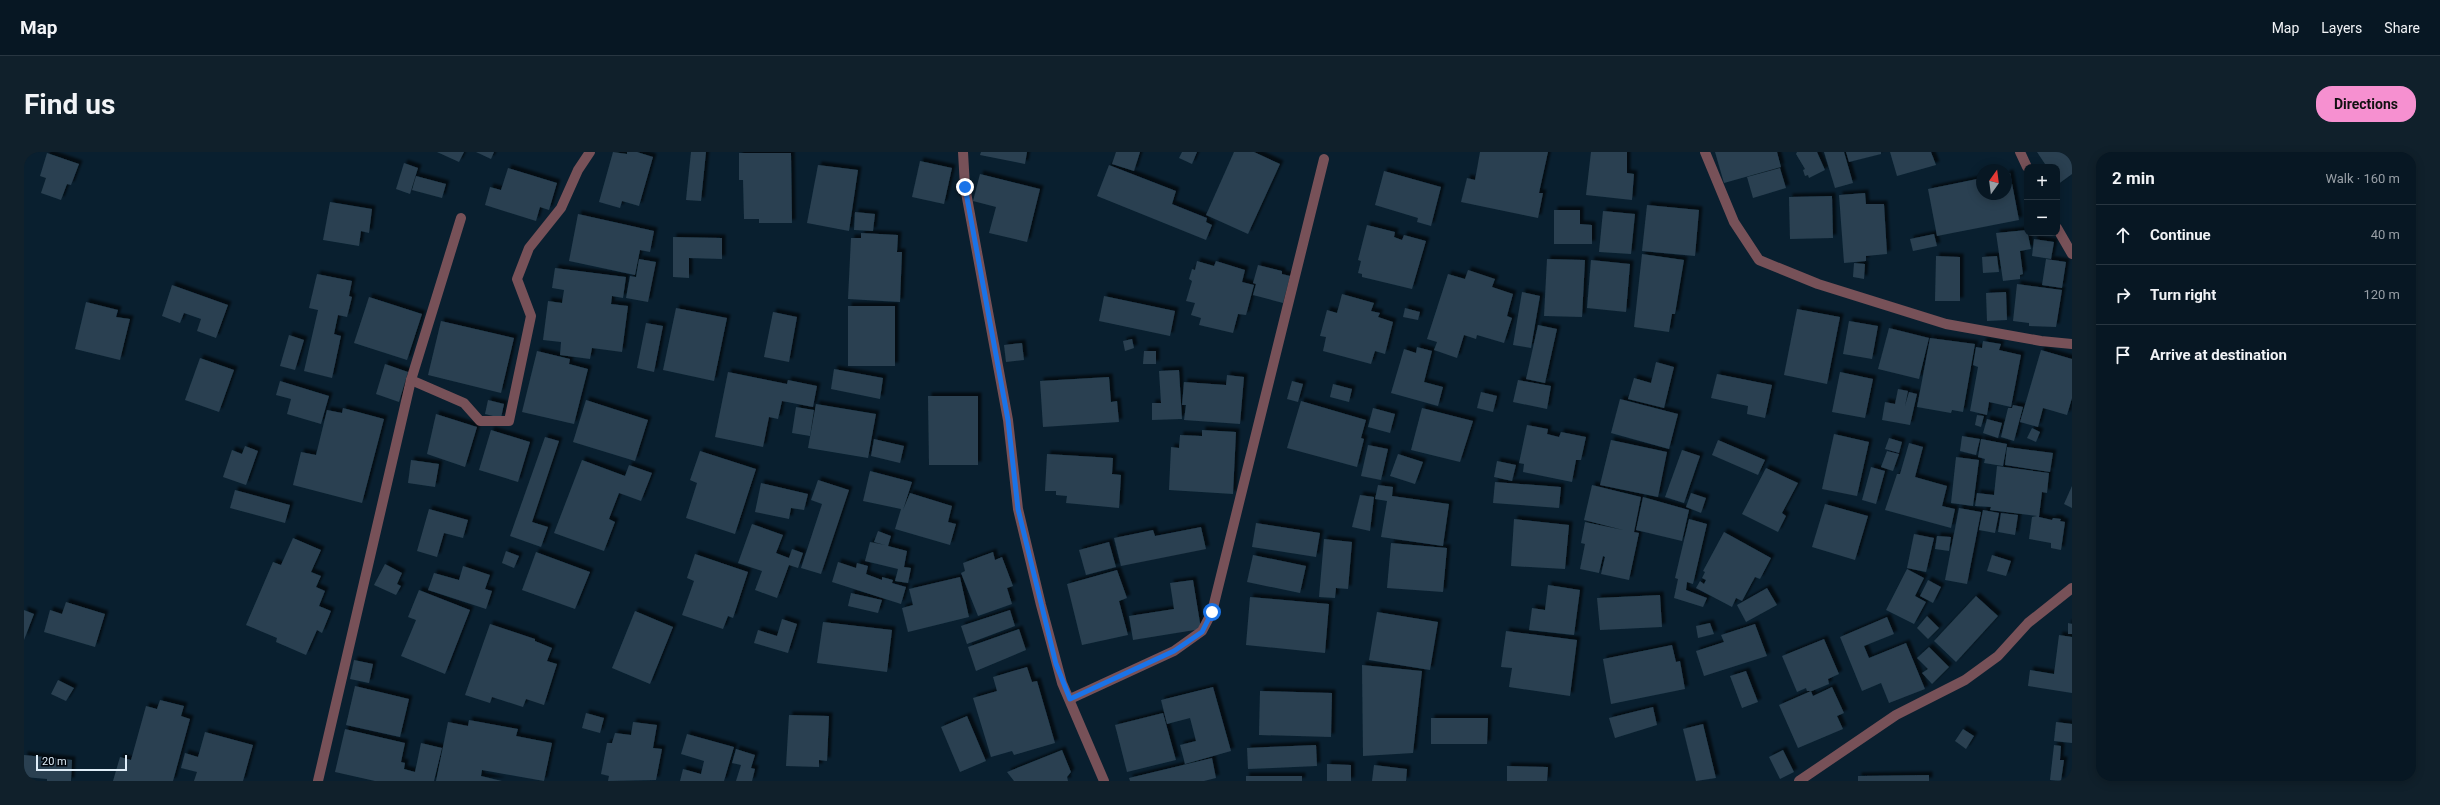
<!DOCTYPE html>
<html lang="en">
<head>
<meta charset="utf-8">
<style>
	:root { --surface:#071723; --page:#10202b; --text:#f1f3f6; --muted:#989fa6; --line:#283641; --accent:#f690d0 }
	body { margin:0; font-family:Roboto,sans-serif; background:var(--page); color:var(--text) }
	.controls { position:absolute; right:12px; top:12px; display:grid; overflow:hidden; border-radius:8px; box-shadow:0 2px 10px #0003 }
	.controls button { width:36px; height:36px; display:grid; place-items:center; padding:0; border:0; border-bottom:1px solid var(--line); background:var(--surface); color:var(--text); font:20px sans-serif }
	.compass { position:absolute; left:1952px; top:12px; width:36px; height:36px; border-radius:50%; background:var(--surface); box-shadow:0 2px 10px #0003; rotate:14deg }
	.scale { position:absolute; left:12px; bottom:10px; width:91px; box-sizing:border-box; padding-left:4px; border:2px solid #dfedf8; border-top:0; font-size:11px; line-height:14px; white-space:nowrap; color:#dfedf8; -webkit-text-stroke:3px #02080f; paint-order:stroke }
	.stop { position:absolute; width:12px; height:12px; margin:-9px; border:3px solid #1a73e8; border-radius:50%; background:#fff }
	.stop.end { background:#1a73e8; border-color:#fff; box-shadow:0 1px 4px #0008 }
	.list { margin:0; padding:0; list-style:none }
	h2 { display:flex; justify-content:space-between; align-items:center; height:52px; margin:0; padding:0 16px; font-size:17px }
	h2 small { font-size:13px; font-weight:400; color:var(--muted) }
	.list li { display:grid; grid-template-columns:26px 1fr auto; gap:12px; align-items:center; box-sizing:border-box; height:60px; padding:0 16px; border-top:1px solid var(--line) }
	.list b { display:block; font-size:15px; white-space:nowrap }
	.list em { font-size:13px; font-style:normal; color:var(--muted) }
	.icon { flex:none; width:22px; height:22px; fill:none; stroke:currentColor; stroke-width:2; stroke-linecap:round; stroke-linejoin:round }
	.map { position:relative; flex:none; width:2048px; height:629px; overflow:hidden; border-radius:16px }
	header { display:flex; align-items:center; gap:24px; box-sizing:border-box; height:56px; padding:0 20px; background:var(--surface); border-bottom:1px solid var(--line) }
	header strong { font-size:19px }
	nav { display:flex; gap:22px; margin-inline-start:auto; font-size:14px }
	.intro { display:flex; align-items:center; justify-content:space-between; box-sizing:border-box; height:96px; padding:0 24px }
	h1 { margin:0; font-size:28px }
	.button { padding:10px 18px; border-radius:16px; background:var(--accent); color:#111; font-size:14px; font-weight:700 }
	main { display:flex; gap:24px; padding:0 24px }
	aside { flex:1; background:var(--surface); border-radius:16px; box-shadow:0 2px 10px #0003 }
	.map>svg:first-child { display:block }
</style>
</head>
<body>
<header>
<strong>Map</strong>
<nav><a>Map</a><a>Layers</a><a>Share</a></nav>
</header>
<div class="intro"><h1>Find us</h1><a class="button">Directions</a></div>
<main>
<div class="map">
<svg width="2048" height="629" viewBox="0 0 2048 629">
	<defs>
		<filter id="shadow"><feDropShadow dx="3.5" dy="-3.5" stdDeviation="1" flood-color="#0009"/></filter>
	</defs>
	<rect width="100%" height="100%" fill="#091f2f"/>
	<g fill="#294051" filter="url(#shadow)">
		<polygon points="413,0 440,0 435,10"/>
		<polygon points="452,0 470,0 467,7"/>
		<polygon points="589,0 603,2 603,0 613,0 629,5 615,54 598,49 596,56 575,50"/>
		<polygon points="667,0 682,0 677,49 662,48"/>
		<polygon points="957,0 1003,0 1001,12 956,3"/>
		<polygon points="1092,0 1116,0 1110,19 1088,12"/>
		<polygon points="1158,0 1173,0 1168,12 1155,6"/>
		<polygon points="1210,0 1230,0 1256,12 1224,82 1182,63"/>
		<polygon points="1456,0 1524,0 1515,41 1519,41 1514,66 1437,50 1443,26 1451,28"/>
		<polygon points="1567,0 1603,0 1603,21 1610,22 1608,48 1562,43"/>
		<polygon points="1691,0 1753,0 1757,15 1700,31"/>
		<polygon points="1773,0 1793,0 1801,18 1785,26 1784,23 1781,24 1779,18 1781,17 1772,2"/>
		<polygon points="1800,0 1820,0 1829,31 1811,36"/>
		<polygon points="1822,0 1857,0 1857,2 1825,10"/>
		<polygon points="1866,0 1907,0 1912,13 1873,24"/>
		<polygon points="2013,0 2048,0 2048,22 2033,33 2033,15 2023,15"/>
		<polygon points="23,1 55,12 47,33 43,32 37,48 17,41 22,26 16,24"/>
		<polygon points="715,1 767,1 768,71 735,71 735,67 720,67 719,28 715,28"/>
		<polygon points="896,9 928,16 920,52 888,45"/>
		<polygon points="380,11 394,16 386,42 372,37"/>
		<polygon points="794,13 834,18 825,79 783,71"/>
		<polygon points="1085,13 1152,39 1148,52 1183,66 1182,70 1188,73 1182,88 1073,44"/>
		<polygon points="484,16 533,31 525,58 516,55 512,69 461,53 466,35 477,38"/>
		<polygon points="1756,16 1762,36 1729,46 1723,25"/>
		<polygon points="1360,19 1417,35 1407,74 1393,70 1394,66 1351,53"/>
		<polygon points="1986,21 1995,68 1913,84 1904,37 1958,26 1958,42 1982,42 1982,22"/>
		<polygon points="956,22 1016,37 1003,90 965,81 972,55 949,49"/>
		<polygon points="392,24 422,32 418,46 388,38"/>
		<polygon points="1841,41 1842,52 1860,52 1863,102 1842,104 1842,109 1820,111 1815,43"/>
		<polygon points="1808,44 1809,86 1766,87 1765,45"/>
		<polygon points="306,50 348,57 345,81 337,79 335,94 299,88"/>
		<polygon points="1623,53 1675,58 1671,104 1618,99"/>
		<polygon points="1530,58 1556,58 1556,72 1568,73 1568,92 1530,92"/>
		<polygon points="1579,59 1611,62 1607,102 1575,100"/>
		<polygon points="831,60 851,62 849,79 830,78"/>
		<polygon points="554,62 630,79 626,100 616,98 611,123 545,109"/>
		<polygon points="1343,73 1371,80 1370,85 1378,88 1380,83 1402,89 1388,137 1338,125 1338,122 1334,121 1337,109 1334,108"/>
		<polygon points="2003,78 2007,97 1996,99 1999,122 1996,123 1996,127 1979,129 1972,81"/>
		<polygon points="837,81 874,83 873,100 878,100 876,150 824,147 827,86 837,86"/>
		<polygon points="1910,82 1913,94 1889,99 1886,87"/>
		<polygon points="649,85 698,86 698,107 665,106 665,126 649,125"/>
		<polygon points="2010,87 2030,90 2027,107 2008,104"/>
		<polygon points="1618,102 1660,108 1651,162 1648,162 1645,180 1610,175"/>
		<polygon points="1912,104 1936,105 1936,149 1911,149"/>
		<polygon points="1973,104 1975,120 1959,121 1958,105"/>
		<polygon points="615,107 632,110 624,150 602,146 606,124 612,125"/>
		<polygon points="1523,107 1561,108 1558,165 1520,164"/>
		<polygon points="2022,107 2042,110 2038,136 2018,133"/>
		<polygon points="1567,108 1606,112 1602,160 1563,156"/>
		<polygon points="1173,109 1190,114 1192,109 1221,118 1218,130 1230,133 1222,163 1214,162 1209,181 1175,173 1177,166 1167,163 1171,151 1162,149 1168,129 1165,127 1168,117 1171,118"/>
		<polygon points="1830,111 1841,112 1840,127 1829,125"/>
		<polygon points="1234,113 1258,119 1258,122 1266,124 1259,151 1229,143 1232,132 1229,131"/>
		<polygon points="531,116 602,125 599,146 588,144 587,152 604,154 598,200 568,196 566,207 536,203 537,190 519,188 524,149 538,151 540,138 528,136"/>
		<polygon points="1444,118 1471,127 1468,135 1489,142 1483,164 1488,166 1480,191 1453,183 1452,187 1440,183 1433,206 1410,198 1413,190 1403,187 1424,122 1441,127"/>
		<polygon points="293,122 328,129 325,144 328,145 323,165 314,163 310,182 317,184 308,226 280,219 294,158 285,156"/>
		<polygon points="1993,132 2038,138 2032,175 2005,174 2005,171 1989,169"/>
		<polygon points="148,133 204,153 192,186 173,179 177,167 160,161 156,171 138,164"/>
		<polygon points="1498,140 1516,144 1507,196 1489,193"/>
		<polygon points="1982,140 1983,168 1963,169 1962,141"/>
		<polygon points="1318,142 1350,151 1347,159 1356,161 1354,165 1369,170 1361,202 1351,199 1347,212 1299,199 1302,185 1296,184 1303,158 1313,161"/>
		<polygon points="1080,144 1151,159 1146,184 1075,169"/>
		<polygon points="345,145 398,162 383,208 330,191"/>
		<polygon points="62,150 94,158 92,165 106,167 96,208 51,197"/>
		<rect x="824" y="154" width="47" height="60"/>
		<polygon points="652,156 703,166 690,229 639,218"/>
		<polygon points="1381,156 1396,160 1394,168 1379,165"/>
		<polygon points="1773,157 1816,165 1803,232 1760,223"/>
		<polygon points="749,160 773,165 765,210 740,205"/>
		<polygon points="417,169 490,186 477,241 404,223"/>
		<polygon points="1825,169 1854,174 1848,207 1819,202"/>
		<polygon points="622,171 639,174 630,220 613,216"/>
		<polygon points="1514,173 1533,177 1521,231 1502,227"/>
		<polygon points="1865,176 1905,186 1895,227 1854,217"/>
		<polygon points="265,183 280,188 271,218 256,214"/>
		<polygon points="1906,186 1951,192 1939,260 1928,258 1927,261 1893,255"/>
		<polygon points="1108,187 1110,196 1101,199 1099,189"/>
		<polygon points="1959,189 1977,192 1975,198 1997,203 1987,255 1965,250 1963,263 1946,259 1954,215 1949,213 1952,195 1958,196"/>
		<polygon points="998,191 1000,208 982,210 980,193"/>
		<polygon points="1393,195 1408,199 1400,230 1419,235 1414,254 1367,241 1380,197 1392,201"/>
		<polygon points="2017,198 2048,207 2048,246 2043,263 2019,256 2014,275 1996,270"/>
		<polygon points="513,199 546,207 545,212 564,217 550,272 498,260"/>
		<polygon points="1120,199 1132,199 1132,212 1119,212"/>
		<polygon points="176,206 210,218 195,260 161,248"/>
		<polygon points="1632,210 1650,215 1640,256 1604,247 1610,226 1627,231"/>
		<polygon points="361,212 384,220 375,250 352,242"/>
		<polygon points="810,217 859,226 856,247 807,237"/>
		<polygon points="1155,218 1158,267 1128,268 1128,251 1137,251 1135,219"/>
		<polygon points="704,220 763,232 764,228 793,234 789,255 758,249 754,267 745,265 739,295 691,285"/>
		<polygon points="1816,220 1849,227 1841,266 1808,260"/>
		<polygon points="1693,222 1748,233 1741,266 1723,262 1724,254 1687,246"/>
		<polygon points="1203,223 1220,225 1216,272 1160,268 1162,253 1158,253 1160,230 1202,233"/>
		<polygon points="1085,225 1087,250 1093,249 1095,270 1019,275 1016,229"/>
		<polygon points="1494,228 1527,234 1523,257 1489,250"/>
		<polygon points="256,229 305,244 297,272 263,262 267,247 252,243"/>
		<polygon points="1268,229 1279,232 1274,250 1263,247"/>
		<polygon points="1309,232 1328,237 1325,250 1306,245"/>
		<polygon points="1874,237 1884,239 1881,254 1885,240 1893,242 1886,273 1858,268 1861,250 1871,252"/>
		<polygon points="1457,240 1473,244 1469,260 1453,256"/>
		<polygon points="904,244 954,244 954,313 905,313"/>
		<polygon points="1596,247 1654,262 1645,297 1587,281"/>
		<polygon points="464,248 480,252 477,266 461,262"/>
		<polygon points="562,248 624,268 611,309 549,290"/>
		<polygon points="1277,249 1342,268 1337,286 1340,287 1333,315 1263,296"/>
		<polygon points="792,252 852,262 844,306 784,296"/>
		<polygon points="1989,253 1999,255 1990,289 1977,285 1984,256 1988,256"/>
		<polygon points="772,255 790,258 786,284 768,281"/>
		<polygon points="319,256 360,267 338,351 269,333 277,300 292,303 303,258 318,261"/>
		<polygon points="1349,256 1371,262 1366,281 1344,275"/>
		<polygon points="1398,256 1449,269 1436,310 1387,298"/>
		<polygon points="412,262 453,275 441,315 403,302"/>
		<polygon points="1953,263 1960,264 1957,275 1951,273"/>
		<polygon points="1963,267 1978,271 1974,286 1959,281"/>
		<polygon points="1503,273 1524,277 1523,282 1535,285 1537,280 1562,285 1557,308 1552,308 1548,330 1499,320 1500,312 1495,311"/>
		<polygon points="2008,276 2016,280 2012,290 2003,286"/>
		<polygon points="467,278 506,290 494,330 455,318"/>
		<polygon points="1178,278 1212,280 1209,342 1145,338 1147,295 1155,296 1156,283 1178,284"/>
		<polygon points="1810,282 1845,290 1833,344 1798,337"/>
		<polygon points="1938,284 1956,287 1952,303 1936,299"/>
		<polygon points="521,285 535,289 508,370 524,375 517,395 486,384"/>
		<polygon points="1865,286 1878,290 1875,301 1861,297"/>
		<polygon points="850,287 880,294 876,311 847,304"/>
		<polygon points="1957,287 1983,292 1979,314 1960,311 1961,307 1954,305"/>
		<polygon points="1587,288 1643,300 1634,345 1576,333"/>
		<polygon points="1694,288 1741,308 1734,323 1688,303"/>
		<polygon points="1885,291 1899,295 1891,325 1923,334 1918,354 1931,357 1927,376 1861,358 1873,322 1876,322"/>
		<polygon points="1344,293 1364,297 1357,328 1337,324"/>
		<polygon points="221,294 234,299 222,333 199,325 208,298 218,302"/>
		<polygon points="1983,295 2029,301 2026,320 1981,313"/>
		<polygon points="1658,298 1676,304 1660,351 1641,345"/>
		<polygon points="676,299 732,317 711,382 662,366 673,331 666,328"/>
		<polygon points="1863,299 1875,302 1869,319 1857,315"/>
		<polygon points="1023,302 1089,306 1088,322 1097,323 1095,356 1042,351 1043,344 1032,343 1032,339 1021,339"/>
		<polygon points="1374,302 1399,310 1391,332 1366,324"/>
		<polygon points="1932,305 1955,308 1949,354 1927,351"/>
		<polygon points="387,308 415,312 411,335 384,331"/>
		<polygon points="558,308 601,324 605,313 628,321 617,349 595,341 585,367 591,370 580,399 530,381"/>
		<polygon points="1473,309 1492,313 1488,329 1470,325"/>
		<polygon points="1973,314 2025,321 2023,341 2018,340 2015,365 2028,368 2029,366 2037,367 2036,369 2041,370 2037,398 2027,396 2027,391 2005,387 2008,365 2013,364 1966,358 1967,355 1951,354 1953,341 1970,343"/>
		<polygon points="1847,315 1861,319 1852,352 1838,348"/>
		<polygon points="1742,316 1774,331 1758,361 1762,364 1754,380 1718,362"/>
		<polygon points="846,319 888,330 879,358 886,341 928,354 924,370 932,372 926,393 871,377 877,357 839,349"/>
		<polygon points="794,328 825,338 797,422 777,416 798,352 787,348"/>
		<polygon points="1471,330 1537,335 1535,356 1469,351"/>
		<polygon points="737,331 784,342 780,358 767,356 765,367 731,360"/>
		<polygon points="1354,333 1369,335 1368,344 1425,352 1419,394 1357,385 1363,349 1351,347"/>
		<polygon points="1568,333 1617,345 1610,380 1615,381 1605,428 1577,422 1581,405 1579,404 1575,421 1556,417 1561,392 1557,391 1561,370 1599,378 1560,368"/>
		<polygon points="2048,334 2048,356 2040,352"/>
		<polygon points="211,338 266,353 261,371 206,356"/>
		<polygon points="1667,341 1682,346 1677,361 1662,355"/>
		<polygon points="1336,343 1350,345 1346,379 1328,375"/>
		<polygon points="1619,345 1665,358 1658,389 1612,378"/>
		<polygon points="1801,352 1844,364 1831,408 1788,395"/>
		<polygon points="1935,356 1957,360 1943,432 1921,428"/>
		<polygon points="405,357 444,368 439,386 420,381 413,405 393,399"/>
		<polygon points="1959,358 1975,361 1971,381 1955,378"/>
		<polygon points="1977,361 1994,363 1991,383 1974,380"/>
		<polygon points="1490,367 1545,373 1541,417 1487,414"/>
		<polygon points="1665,367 1683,372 1669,432 1663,430 1662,438 1683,446 1679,455 1650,446 1654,427 1651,426"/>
		<polygon points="1232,371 1296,381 1292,405 1228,395"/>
		<polygon points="728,372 759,383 752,401 765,406 768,397 779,401 774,416 765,413 753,446 731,438 738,419 714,411"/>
		<polygon points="1177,375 1182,397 1097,414 1090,386 1129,378 1131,384"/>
		<polygon points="854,379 867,384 864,394 883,399 880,415 887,416 884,431 871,429 874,417 841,409 846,390 861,393 850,390"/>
		<polygon points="1700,380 1747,406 1736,427 1731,425 1718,449 1712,446 1708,455 1672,436 1676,429 1680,432 1682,428 1678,426 1681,420 1679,419"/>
		<polygon points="1890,382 1910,386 1902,420 1883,416"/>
		<polygon points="1913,384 1927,385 1925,399 1911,397"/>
		<polygon points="269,386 297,398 287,420 297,424 292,435 301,439 295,454 307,459 298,481 293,478 282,503 252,490 253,486 222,473 249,410 257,413"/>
		<polygon points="1300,387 1328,390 1324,437 1312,436 1311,446 1295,445"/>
		<polygon points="1085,390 1092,415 1062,423 1055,398"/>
		<polygon points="1367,391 1423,396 1419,440 1363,436"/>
		<polygon points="482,399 495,404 490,416 478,411"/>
		<polygon points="512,400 566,420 551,457 498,438"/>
		<polygon points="969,400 971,408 978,405 989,434 983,436 988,452 954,464 937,421 941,419 939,411"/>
		<polygon points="671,402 724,420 709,466 704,464 699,477 658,463 670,429 663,426"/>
		<polygon points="1229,403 1282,414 1276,441 1223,430"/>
		<polygon points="1968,403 1987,409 1982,424 1963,419"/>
		<polygon points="814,410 832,416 833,411 844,414 842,422 858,428 858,425 869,428 868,431 882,435 877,452 808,430"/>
		<polygon points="361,412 378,421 373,432 377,434 372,443 350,433"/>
		<polygon points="439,414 466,423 461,437 468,439 462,457 404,438 410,421 435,428"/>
		<polygon points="1883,417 1900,426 1891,444 1902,450 1890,472 1862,458"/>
		<polygon points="1093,418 1103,446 1095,449 1104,483 1058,493 1043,432"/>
		<polygon points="936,425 945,465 884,480 878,456 889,453 885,437"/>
		<polygon points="1169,428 1177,477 1109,488 1105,464 1150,457 1146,431"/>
		<polygon points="1904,428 1917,435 1909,451 1896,444"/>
		<polygon points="1524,433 1556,438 1550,483 1505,478 1508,456 1521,458"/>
		<polygon points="1743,436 1753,453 1722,470 1713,453"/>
		<polygon points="395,438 446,458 421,522 377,504 392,468 384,465"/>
		<polygon points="827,441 858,448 854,461 824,454"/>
		<polygon points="1636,443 1638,475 1576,478 1573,446"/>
		<polygon points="1952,444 1974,464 1932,510 1910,489"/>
		<polygon points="1226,445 1305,452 1301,501 1222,493"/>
		<polygon points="42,450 81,462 71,495 20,480 26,458 38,462"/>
		<polygon points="0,458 10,462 0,488"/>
		<polygon points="986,458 991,474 943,492 937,474"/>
		<polygon points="611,459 649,475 626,532 588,516"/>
		<polygon points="1353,460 1414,470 1406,518 1345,508"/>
		<polygon points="1903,464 1915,476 1904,487 1893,476"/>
		<polygon points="1863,465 1870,482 1840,494 1845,506 1882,491 1901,537 1865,551 1857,531 1838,539 1816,485"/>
		<polygon points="758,467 773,472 764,501 730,491 734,478 753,484"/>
		<polygon points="799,470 868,478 863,520 793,511"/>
		<polygon points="1686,471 1690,482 1674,486 1672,474"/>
		<polygon points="2044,471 2048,472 2048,482 2044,482"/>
		<polygon points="466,472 511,487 511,489 528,496 523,509 533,512 520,553 502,547 499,555 468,545 466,551 441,543"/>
		<polygon points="1731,472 1743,504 1680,524 1672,499 1700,490 1697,483"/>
		<polygon points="995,477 1002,498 952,519 944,495"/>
		<polygon points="1482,479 1553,488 1546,544 1485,535 1488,516 1477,515"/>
		<polygon points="2035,483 2048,485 2048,541 2004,534 2006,518 2030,522"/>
		<polygon points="1800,487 1815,522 1804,527 1805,532 1788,539 1783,539 1782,536 1773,540 1758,504"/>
		<polygon points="1648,493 1652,510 1656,509 1661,537 1587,552 1579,507"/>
		<polygon points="1905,495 1925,515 1908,532 1898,521 1904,517 1893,506"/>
		<polygon points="330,508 349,512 345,531 326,527"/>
		<polygon points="1338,513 1398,519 1389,601 1339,604"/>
		<polygon points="1003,515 1008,530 1013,529 1031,591 990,603 988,599 967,605 949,546 973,539 969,525"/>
		<polygon points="1722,519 1734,550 1718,556 1706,524"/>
		<polygon points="34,528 50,536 42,549 27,542"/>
		<polygon points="331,534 385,547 376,585 322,573"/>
		<polygon points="1189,535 1207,599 1161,612 1156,593 1172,589 1166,566 1143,572 1137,548"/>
		<polygon points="1808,535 1820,561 1813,564 1819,577 1774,596 1755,553 1787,539 1789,544"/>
		<polygon points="1236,539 1308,541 1307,585 1235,583"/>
		<polygon points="136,548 160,554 157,564 166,567 149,629 89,629 96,605 107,608 122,554 133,557"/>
		<polygon points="1629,555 1633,573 1591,586 1585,566"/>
		<polygon points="562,561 580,566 576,581 558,576"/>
		<polygon points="1139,561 1152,608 1103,620 1091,573"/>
		<polygon points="765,563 805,564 803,609 795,608 795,615 762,614"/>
		<polygon points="943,564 962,609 936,620 917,575"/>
		<polygon points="1407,566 1464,566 1463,592 1407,592"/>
		<polygon points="445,568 494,577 492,584 528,591 520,629 458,618 457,624 478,629 412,629 424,570 444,574"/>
		<polygon points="609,570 633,573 629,596 638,597 632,628 584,629 585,624 577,622 583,591 588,591 591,581 607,583"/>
		<polygon points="2032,570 2048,572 2048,591 2030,589"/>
		<polygon points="1679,572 1692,626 1672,629 1659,577"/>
		<polygon points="321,577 381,591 377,610 381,611 380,617 391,620 397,591 418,596 410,629 351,629 311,620"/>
		<polygon points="1939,577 1950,584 1942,597 1931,589"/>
		<polygon points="181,580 229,593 219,629 170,629 173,620 157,616 161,601 174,605"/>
		<polygon points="663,582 710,595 700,629 656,629 659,617 677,622 680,609 657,602"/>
		<polygon points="1292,593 1293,614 1224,617 1223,596"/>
		<polygon points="2030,593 2037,594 2036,608 2040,608 2037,629 2026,628"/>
		<polygon points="712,597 731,603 727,616 731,617 728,629 712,629 717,613 708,611"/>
		<polygon points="1038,598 1047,620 1043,625 1044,629 990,629 983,620"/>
		<polygon points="1759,598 1770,620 1756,627 1745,605"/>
		<polygon points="0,603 48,608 47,629 23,629 23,627 0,625"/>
		<polygon points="1188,606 1192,626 1180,629 1106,629 1105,626"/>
		<polygon points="1303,612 1327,613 1327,629 1303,629"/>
		<polygon points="1350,613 1383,617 1382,629 1348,629"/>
		<polygon points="1483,614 1524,615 1523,629 1483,629"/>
		<polygon points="1905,623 1905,629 1834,629 1834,624"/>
		<rect x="1222" y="624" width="56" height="5"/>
	</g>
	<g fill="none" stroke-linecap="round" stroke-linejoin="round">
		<g stroke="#775158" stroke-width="10">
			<polyline points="939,0 941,35 984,268 994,357 1017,453 1038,531 1080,629"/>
			<polyline points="1681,0 1710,70 1735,108 1794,132 1922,172 2017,189 2048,192"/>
			<polyline points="1996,0 2003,15"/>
			<polyline points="2033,76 2048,102"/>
			<polyline points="387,228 440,251 456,269 485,269 507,164 493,127 505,96 537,56 554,18 566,0"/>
			<polyline points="1046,547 1150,499 1178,479 1188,460 1300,7"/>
			<polyline points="294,629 387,228 437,66"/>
			<polyline points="1775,629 1872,563 1941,528 1974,504 2004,471 2048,436"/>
		</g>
	</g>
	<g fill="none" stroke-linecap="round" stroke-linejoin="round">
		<polyline stroke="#1a73e8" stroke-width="5" points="941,35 984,268 994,357 1032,512 1046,547 1150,499 1178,480 1188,460"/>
	</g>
</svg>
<div class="controls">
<button>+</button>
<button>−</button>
</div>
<svg class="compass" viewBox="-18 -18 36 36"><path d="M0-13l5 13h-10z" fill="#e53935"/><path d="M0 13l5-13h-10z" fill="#989fa6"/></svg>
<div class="scale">20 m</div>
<div class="stop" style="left:1188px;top:460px"></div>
<div class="stop end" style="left:941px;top:35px"></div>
</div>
<aside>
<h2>2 min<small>Walk · 160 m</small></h2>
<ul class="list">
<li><svg class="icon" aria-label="ahead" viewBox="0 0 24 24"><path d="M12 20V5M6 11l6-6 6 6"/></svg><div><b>Continue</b></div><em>40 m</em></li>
<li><svg class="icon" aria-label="right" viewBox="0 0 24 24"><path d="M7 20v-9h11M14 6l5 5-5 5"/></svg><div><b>Turn right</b></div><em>120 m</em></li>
<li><svg class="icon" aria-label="arrive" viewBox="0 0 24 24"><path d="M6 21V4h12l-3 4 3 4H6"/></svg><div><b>Arrive at destination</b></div></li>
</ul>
</aside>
</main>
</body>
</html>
